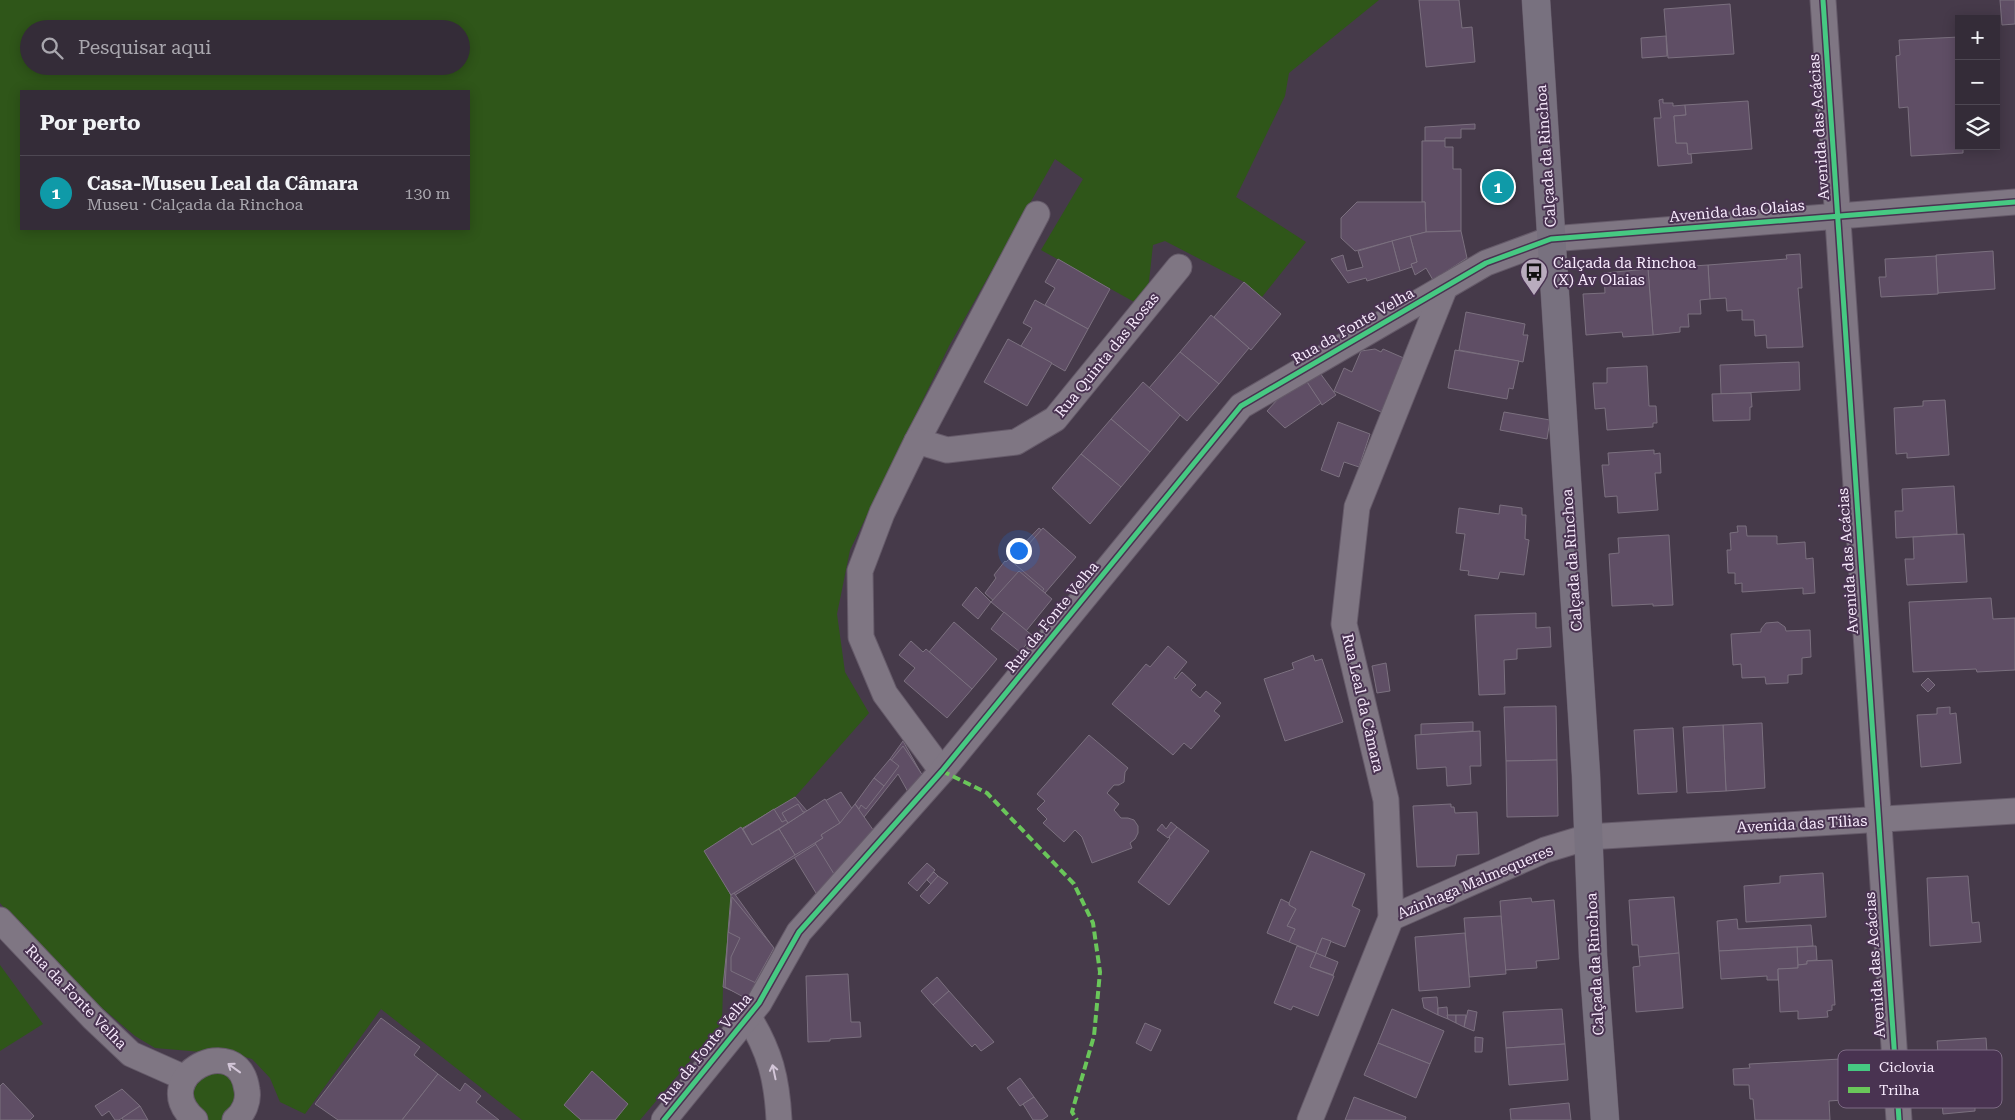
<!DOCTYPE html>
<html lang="pt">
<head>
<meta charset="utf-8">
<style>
	:root { --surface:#342c38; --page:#3f3843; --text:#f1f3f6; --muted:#a9a7ae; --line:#4e4853; --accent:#b9acbe }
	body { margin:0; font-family:"Roboto Serif",serif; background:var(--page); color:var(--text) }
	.controls { position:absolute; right:15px; top:15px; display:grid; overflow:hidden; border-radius:0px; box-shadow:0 2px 12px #0003 }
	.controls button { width:45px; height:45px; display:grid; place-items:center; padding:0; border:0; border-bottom:1px solid var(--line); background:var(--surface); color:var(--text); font:25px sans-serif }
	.you { position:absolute; left:1018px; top:550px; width:18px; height:18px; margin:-12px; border:4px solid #fff; border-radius:50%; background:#1a73e8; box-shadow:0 0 0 8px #1a73e833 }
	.badge { display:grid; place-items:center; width:32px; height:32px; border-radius:50%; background:var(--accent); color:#fff; font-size:16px; font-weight:700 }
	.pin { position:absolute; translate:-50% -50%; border:2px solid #fff; box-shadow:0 1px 5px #0006 }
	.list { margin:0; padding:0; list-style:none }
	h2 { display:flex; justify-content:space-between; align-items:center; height:65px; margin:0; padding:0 20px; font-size:21px }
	h2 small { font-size:16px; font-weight:400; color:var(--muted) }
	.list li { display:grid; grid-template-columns:32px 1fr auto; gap:15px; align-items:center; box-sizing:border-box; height:75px; padding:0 20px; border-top:1px solid var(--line) }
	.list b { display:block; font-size:19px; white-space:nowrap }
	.list p { margin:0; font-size:16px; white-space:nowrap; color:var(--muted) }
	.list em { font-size:16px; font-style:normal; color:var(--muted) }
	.icon { flex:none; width:28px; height:28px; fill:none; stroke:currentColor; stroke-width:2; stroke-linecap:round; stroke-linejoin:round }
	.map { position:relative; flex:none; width:2015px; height:1120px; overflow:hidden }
	.search { position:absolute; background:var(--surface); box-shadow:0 2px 12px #0003; left:20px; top:20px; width:450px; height:55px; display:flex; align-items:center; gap:12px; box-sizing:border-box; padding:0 18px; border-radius:28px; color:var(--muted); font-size:19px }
	.panel { position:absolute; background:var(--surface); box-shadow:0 2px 12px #0003; left:20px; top:90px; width:450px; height:140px; border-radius:0px }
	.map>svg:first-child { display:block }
</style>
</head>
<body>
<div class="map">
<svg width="2015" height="1120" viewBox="0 0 2015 1120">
	<rect width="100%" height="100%" fill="#463a4a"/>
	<g fill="#2f5619" fill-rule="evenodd">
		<path d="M0,0h1379l-90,73 -4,23 -49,101 70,45 -44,55 -18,-15 -79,-41 -12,4 -5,45 -12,13 -95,-53 42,-71 -28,-20 -106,187 -99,204 -13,64 8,58 24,41 -74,84 -89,53 26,47 -9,90 -1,36 -82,97h-118l-141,-111 -76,105 -25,-12 -10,-24 -18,-19 -15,-4 -82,-7 -20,-12 -67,-57 -68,-76zM29,29h432v37h-432zM21,91h448v138h-448z"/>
		<polygon points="0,965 43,1024 0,1051"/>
		<polygon points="238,1070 235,1120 195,1120 191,1071"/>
	</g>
	<g fill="#5f4e65" stroke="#7b707f">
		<polygon points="1419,0 1459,0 1462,28 1472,27 1475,62 1426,67"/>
		<polygon points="2000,0 2015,0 2015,24 2002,25"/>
		<polygon points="1730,4 1734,54 1668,58 1664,9"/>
		<polygon points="1666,36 1667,56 1642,58 1641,38"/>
		<polygon points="1959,37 1959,146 1963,146 1963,153 1911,156 1908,107 1899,108 1896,56 1900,55 1899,40"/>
		<polygon points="1663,99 1663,103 1673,103 1673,106 1685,105 1686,115 1674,116 1676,143 1687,143 1688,154 1691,154 1692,163 1658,166 1654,118 1661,118 1659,100"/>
		<polygon points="1748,101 1752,149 1688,154 1687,143 1676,143 1674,116 1686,115 1685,105"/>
		<polygon points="1475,124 1475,129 1461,129 1461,138 1445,138 1445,141 1425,141 1425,127"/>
		<polygon points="1422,141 1445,141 1445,147 1453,147 1453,169 1461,169 1461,231 1426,232 1425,202 1422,202"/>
		<polygon points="1357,202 1425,202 1426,232 1355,251 1341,238 1341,218"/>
		<polygon points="1461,231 1467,258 1433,280 1426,268 1415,275 1411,264 1417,262 1410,236 1426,232"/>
		<polygon points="1410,236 1417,262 1411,264 1412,267 1400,271 1392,241"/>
		<polygon points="1392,241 1400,271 1367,281 1366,278 1348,283 1331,259 1343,255 1347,271 1363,267 1358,251"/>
		<polygon points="1993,251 1995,289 1938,293 1936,255"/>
		<polygon points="1800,254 1802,288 1798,288 1803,347 1767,348 1766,335 1755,336 1754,320 1742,320 1742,310 1727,311 1726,298 1710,299 1708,265 1787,259 1786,255"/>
		<polygon points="1936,256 1938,294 1881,297 1879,277 1886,277 1885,259"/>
		<polygon points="1058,259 1110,289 1088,329 1045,305 1055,288 1045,282"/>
		<polygon points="1708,265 1710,299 1700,300 1701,314 1688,314 1689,327 1680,327 1680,332 1653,335 1648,269"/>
		<polygon points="1648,269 1653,335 1623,337 1622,332 1586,335 1583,294 1605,293 1604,273"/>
		<polygon points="1244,282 1281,314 1251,350 1214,317"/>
		<polygon points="1035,300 1088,329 1065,371 1021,346 1032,328 1023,323"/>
		<polygon points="1466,312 1525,324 1523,335 1528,335 1523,362 1459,350"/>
		<polygon points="1211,315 1249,348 1219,384 1180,352"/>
		<polygon points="1008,339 1052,363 1027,406 984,382"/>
		<polygon points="1375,349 1381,352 1383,349 1406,359 1381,412 1334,391 1344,368 1352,372 1361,351"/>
		<polygon points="1455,350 1519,361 1513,389 1509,388 1507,399 1448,388"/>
		<polygon points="1180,352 1219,384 1187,421 1149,388"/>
		<polygon points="1799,362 1800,390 1721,394 1720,365"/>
		<polygon points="1647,366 1649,406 1656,406 1657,423 1653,423 1653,427 1607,430 1605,408 1595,409 1593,383 1607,383 1607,368"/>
		<polygon points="1320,373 1336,395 1322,405 1307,382"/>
		<polygon points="1143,382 1180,415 1150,452 1111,419"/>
		<polygon points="1307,382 1321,403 1285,428 1267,411 1278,399"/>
		<polygon points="1751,393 1752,407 1750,407 1750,420 1713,421 1712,394"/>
		<polygon points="1945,400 1949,455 1907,458 1907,453 1896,454 1894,408 1923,406 1923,401"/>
		<polygon points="1504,412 1550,420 1547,439 1500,430"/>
		<polygon points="1111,419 1150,452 1121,487 1081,454"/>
		<polygon points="1338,422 1370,434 1359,467 1344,462 1339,477 1321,470"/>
		<polygon points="1654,450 1654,454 1660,453 1661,473 1655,473 1658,510 1618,513 1617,496 1605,497 1602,465 1609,465 1608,453"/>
		<polygon points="1081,454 1121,487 1090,524 1052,488"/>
		<polygon points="1954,486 1957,534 1896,538 1895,511 1903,511 1902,489"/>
		<polygon points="1500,505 1522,508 1522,515 1526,515 1525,539 1529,540 1524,575 1500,572 1498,579 1468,575 1469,571 1460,570 1465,534 1456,533 1459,508 1499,514"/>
		<polygon points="1737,526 1746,526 1747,536 1777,536 1777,544 1805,542 1806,559 1813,558 1815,593 1803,594 1803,588 1742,592 1742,583 1735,584 1735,573 1728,573 1727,550 1731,550 1730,533 1738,532"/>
		<polygon points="1039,528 1072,557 1044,589 1009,559"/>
		<polygon points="1043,528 1076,557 1045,593 1011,564"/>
		<polygon points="1964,534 1967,582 1907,585 1905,559 1914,559 1913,537"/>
		<polygon points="1669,535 1673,605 1653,606 1653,604 1612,606 1609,554 1619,553 1618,538"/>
		<polygon points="1009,559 1044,589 1016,621 985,593 996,578 994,575 1005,561 1006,562"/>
		<polygon points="1019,571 1052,599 1026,631 991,602"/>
		<polygon points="976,587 991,602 978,619 962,605"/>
		<polygon points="1991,598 1993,619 2015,618 2015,670 1977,672 1976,669 1913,672 1909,602"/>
		<polygon points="1004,612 1033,636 1020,652 991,629"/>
		<polygon points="1536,613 1536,628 1550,627 1551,647 1517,649 1517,659 1504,660 1505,694 1479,695 1475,615"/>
		<polygon points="954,622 997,659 972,689 929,652"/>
		<polygon points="1778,622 1785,627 1786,631 1810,630 1811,657 1802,658 1802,674 1788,675 1788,683 1766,684 1765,677 1742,678 1741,664 1733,665 1731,634 1761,632 1761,629 1766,623"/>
		<polygon points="911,641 923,652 926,649 972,689 947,718 904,681 915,668 899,655"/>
		<polygon points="1168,646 1187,662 1174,678 1176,679 1182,672 1196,685 1191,690 1200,698 1206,691 1221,703 1214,711 1220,716 1191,749 1184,743 1173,755 1112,704 1146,664 1150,667"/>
		<polygon points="1313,655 1315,661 1322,659 1343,722 1285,741 1264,679 1294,669 1292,663"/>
		<polygon points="1386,663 1390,691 1377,693 1372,666"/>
		<polygon points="1928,678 1935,685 1928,692 1921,685"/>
		<polygon points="1556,706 1557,760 1506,761 1504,707"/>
		<polygon points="1950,707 1950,714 1956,713 1961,763 1921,767 1917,715 1937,714 1937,708"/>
		<polygon points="1473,722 1473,731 1421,735 1421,724"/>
		<polygon points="1762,723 1765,788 1726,791 1723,725"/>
		<polygon points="1723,725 1726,791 1687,793 1683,727"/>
		<polygon points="1673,728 1677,792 1638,794 1634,730"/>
		<polygon points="1480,731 1481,766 1470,766 1471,784 1447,786 1446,767 1417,769 1415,735"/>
		<polygon points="1089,735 1128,768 1125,772 1124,782 1119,785 1114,785 1107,793 1119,804 1114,810 1121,818 1128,818 1134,820 1138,826 1138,833 1135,839 1130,843 1132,848 1092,863 1082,837 1075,830 1064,842 1043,823 1047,819 1037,809 1045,801 1037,794"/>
		<polygon points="903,741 922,775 911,789 899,766 890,759"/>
		<polygon points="903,746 923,776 908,792 898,774 861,821 852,808"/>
		<polygon points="890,759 899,766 884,786 874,778"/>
		<polygon points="1557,760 1558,816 1507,817 1506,761"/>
		<polygon points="874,778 884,786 866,809 861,805 859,809 855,804"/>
		<polygon points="841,792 871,837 846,865 816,893 794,857 824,839 807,811"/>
		<polygon points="795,797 807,811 824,839 732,897 706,850"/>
		<polygon points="825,799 840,823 821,835 823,838 795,855 779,829"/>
		<polygon points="798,804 803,812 805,812 788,823 782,813"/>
		<polygon points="855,804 876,834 834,874 815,843 823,838 821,835 840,823"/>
		<polygon points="1451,804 1451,807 1454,807 1455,813 1477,812 1479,854 1457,855 1455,866 1417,867 1413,806"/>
		<polygon points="774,809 782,822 786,820 788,823 752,845 743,829"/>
		<polygon points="1171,822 1177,827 1168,838 1157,830 1162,824 1166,829"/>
		<polygon points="741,827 752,845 779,829 795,855 731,895 704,851"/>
		<polygon points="1177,827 1209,851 1169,905 1138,882 1170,838 1169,837"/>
		<polygon points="1311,851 1365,874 1352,906 1360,910 1345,947 1322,938 1316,953 1289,942 1295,929 1287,926 1296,909 1289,905 1289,903"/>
		<polygon points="927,863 935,870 917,891 908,883"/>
		<polygon points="934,872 938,876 931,884 927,880"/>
		<polygon points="1823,873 1826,917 1746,922 1744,886 1780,883 1780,876"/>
		<polygon points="938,876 948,883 929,904 920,896"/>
		<polygon points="1968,876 1972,923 1979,922 1981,942 1930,946 1927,878"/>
		<polygon points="734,893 773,947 756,983 731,971 731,957 740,938 728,932 731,895"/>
		<polygon points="732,897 774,948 747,997 723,987"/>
		<polygon points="1674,897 1679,953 1639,957 1638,945 1632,945 1629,900"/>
		<polygon points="1531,898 1532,902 1554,900 1559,959 1536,961 1537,968 1505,970 1500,901"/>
		<polygon points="1281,899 1289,903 1289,905 1296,909 1287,926 1295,929 1289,942 1267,933"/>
		<polygon points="1501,916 1506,974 1469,977 1464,918"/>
		<polygon points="1737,919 1738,929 1811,925 1813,946 1719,951 1717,921"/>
		<polygon points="728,932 740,938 731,957 731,971 756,983 747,999 725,987"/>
		<polygon points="1465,933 1470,987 1419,991 1415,937"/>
		<polygon points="1322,938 1331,941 1325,957 1316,953"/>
		<polygon points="1297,946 1316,953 1310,967 1334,976 1318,1016 1293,1006 1291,1010 1274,1003"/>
		<polygon points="1816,946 1817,960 1807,961 1807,964 1798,965 1797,947"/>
		<polygon points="1797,947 1798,968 1778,969 1778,980 1767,980 1767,976 1721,979 1719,951"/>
		<polygon points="1316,953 1338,962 1333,975 1310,967"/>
		<polygon points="1679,953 1683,1008 1636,1012 1633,967 1640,966 1639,957"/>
		<polygon points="1832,960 1835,1005 1832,1005 1832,1010 1827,1011 1828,1017 1798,1019 1798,1011 1780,1012 1778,969 1798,968 1798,965 1807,964 1807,961"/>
		<polygon points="848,974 851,1022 860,1022 861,1037 830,1039 830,1041 808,1042 806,976"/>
		<polygon points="937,977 949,991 933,1005 921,991"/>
		<polygon points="949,991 994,1042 981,1051 975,1044 972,1047 933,1005"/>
		<polygon points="1437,997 1438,1008 1438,1015 1424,1008 1422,998"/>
		<polygon points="1447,1007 1448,1019 1438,1015 1438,1008"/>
		<polygon points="1392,1009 1444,1031 1430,1064 1378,1043"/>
		<polygon points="1562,1009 1565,1044 1506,1048 1503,1012"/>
		<polygon points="1468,1010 1477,1012 1474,1031 1464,1027"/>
		<polygon points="1447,1015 1456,1015 1456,1023 1448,1019"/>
		<polygon points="1456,1015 1466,1015 1464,1027 1456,1023"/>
		<polygon points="381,1018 420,1047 414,1055 438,1074 402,1120 338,1120 315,1104"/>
		<polygon points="1145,1023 1161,1030 1151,1051 1136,1043"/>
		<polygon points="1475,1037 1483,1038 1482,1052 1475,1052"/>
		<polygon points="1986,1038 1988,1067 1983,1067 1988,1102 1975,1103 1975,1111 1943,1114 1937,1041"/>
		<polygon points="1378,1043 1430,1064 1416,1098 1364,1075"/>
		<polygon points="1565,1044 1568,1080 1509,1085 1506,1048"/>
		<polygon points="1841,1059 1843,1100 1829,1101 1830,1120 1755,1120 1753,1099 1750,1099 1749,1085 1734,1085 1733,1069 1750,1068 1749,1064"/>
		<polygon points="592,1071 628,1104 615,1120 581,1120 564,1105"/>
		<polygon points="438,1074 460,1091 465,1083 481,1096 476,1102 499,1120 402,1120"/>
		<polygon points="1020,1078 1034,1097 1020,1106 1007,1088"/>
		<polygon points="3,1083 34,1116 30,1120 0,1120 0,1086"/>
		<polygon points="122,1089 140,1106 119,1120 115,1120 109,1111 102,1116 95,1106"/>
		<polygon points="1034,1097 1048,1116 1042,1120 1033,1120 1023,1104"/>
		<polygon points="1354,1097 1406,1117 1405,1120 1345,1120"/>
		<polygon points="1569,1103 1571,1120 1511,1120 1510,1109"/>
		<polygon points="140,1106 148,1120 123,1120 122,1118"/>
	</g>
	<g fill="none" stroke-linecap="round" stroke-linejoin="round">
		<g stroke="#655a69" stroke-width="27">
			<g id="street">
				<polyline points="1823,0 1899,1120"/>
				<polyline points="917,441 1037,214"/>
				<polyline points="942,771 885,694 861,637 860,571 882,513 917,441 947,450 1016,442 1055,419 1179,267"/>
				<polyline points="1391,918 1545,850 1588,837 2015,811"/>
				<polyline points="0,920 93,1018 131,1054 185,1078"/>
				<path d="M748,1016c22,35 29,63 31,104"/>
				<path d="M195,1120c-50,-43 44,-92 52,-30 2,11 -3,23 -12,30"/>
				<polyline points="664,1120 759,1003 799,932 942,771 1241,406 1486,263 1551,239 2015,202"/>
				<polyline points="1310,1120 1391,918 1386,800 1344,624 1357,507 1445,287"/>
			</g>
		</g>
		<g stroke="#655a69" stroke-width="29">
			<polyline id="secondary" points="1536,0 1586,775 1593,956 1605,1120"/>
		</g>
		<use href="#street" stroke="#7f7683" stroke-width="25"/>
		<use href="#secondary" stroke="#78717f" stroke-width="28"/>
		<polyline stroke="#6ac65a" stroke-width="4" stroke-dasharray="8 4" stroke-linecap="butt" points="942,771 987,793 1074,884 1093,923 1100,972 1094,1036 1072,1112 1077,1120"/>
		<g stroke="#493351" stroke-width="8">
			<g id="cycleway">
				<polyline points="1823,0 1899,1120"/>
				<polyline points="664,1120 759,1003 799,932 942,771 1241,406 1486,263 1551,239 2015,202"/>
			</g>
		</g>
		<use href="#cycleway" stroke="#46c982" stroke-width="5"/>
	</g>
	<defs><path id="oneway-shaft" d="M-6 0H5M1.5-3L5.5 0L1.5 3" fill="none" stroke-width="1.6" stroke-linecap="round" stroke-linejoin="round" transform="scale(1.25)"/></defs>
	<g stroke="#d3c6d8">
		<use href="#oneway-shaft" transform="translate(234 1068) rotate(-144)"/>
		<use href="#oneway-shaft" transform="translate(774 1072) rotate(-102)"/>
	</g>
	<defs>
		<g id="bus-pin" transform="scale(1.4375)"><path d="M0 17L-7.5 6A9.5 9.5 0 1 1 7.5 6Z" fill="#b9acbe" stroke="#493351"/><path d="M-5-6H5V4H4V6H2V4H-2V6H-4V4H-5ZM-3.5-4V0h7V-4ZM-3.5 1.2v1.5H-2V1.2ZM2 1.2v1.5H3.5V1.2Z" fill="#111"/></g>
	</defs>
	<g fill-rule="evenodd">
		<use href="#bus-pin" x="1534" y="272"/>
	</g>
	<g text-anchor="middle" stroke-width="4" stroke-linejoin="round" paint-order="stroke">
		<g font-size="15" fill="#f7e9fc" stroke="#493351">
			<text transform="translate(1819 127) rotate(-94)" y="5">Avenida das Acácias</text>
			<text transform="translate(1546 156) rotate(-94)" y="5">Calçada da Rinchoa</text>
			<text transform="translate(1737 211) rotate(-5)" y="5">Avenida das Olaias</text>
			<text transform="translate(1353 326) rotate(-30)" y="5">Rua da Fonte Velha</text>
			<text transform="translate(1107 355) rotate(-51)" y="5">Rua Quinta das Rosas</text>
			<text transform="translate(1572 560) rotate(-94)" y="5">Calçada da Rinchoa</text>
			<text transform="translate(1848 561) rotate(-94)" y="5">Avenida das Acácias</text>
			<text transform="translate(1052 617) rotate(-51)" y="5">Rua da Fonte Velha</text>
			<text transform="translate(1363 703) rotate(77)" y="5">Rua Leal da Câmara</text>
			<text transform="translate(1802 824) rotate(-3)" y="5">Avenida das Tílias</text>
			<text transform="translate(1475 882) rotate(-23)" y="5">Azinhaga Malmequeres</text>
			<text transform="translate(1595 964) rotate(-93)" y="5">Calçada da Rinchoa</text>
			<text transform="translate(1875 965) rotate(-94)" y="5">Avenida das Acácias</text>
			<text transform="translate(76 997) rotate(46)" y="5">Rua da Fonte Velha</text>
			<text transform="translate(705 1049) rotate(-51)" y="5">Rua da Fonte Velha</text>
		</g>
		<g font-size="15" fill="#f7e9fc" stroke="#493351" text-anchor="start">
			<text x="1553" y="268">Calçada da Rinchoa<tspan x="1553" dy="17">(X) Av Olaias</tspan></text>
		</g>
	</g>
	<rect x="1838" y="1050" width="164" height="58" rx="8" fill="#493351" stroke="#7d6a84" stroke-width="1"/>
	<rect x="1848" y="1064" width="22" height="7" fill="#46c982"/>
	<rect x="1848" y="1087" width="22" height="6" fill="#6ac65a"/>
	<g font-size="14" fill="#f7e9fc">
		<text x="1879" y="1072">Ciclovia</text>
		<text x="1879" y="1095">Trilha</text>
	</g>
</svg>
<div class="controls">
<button>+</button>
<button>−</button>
<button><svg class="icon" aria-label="layers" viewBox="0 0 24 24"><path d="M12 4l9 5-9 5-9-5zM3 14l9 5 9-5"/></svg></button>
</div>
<div class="you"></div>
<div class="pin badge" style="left:1498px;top:187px;background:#0f9aa8">1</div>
<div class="search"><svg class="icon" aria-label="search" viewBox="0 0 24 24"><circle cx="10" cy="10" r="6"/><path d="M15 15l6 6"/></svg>Pesquisar aqui</div>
<section class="panel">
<h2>Por perto<small></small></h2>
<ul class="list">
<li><span class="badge" style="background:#0f9aa8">1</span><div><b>Casa-Museu Leal da Câmara</b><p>Museu · Calçada da Rinchoa</p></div><em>130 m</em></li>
</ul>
</section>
</div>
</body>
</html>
